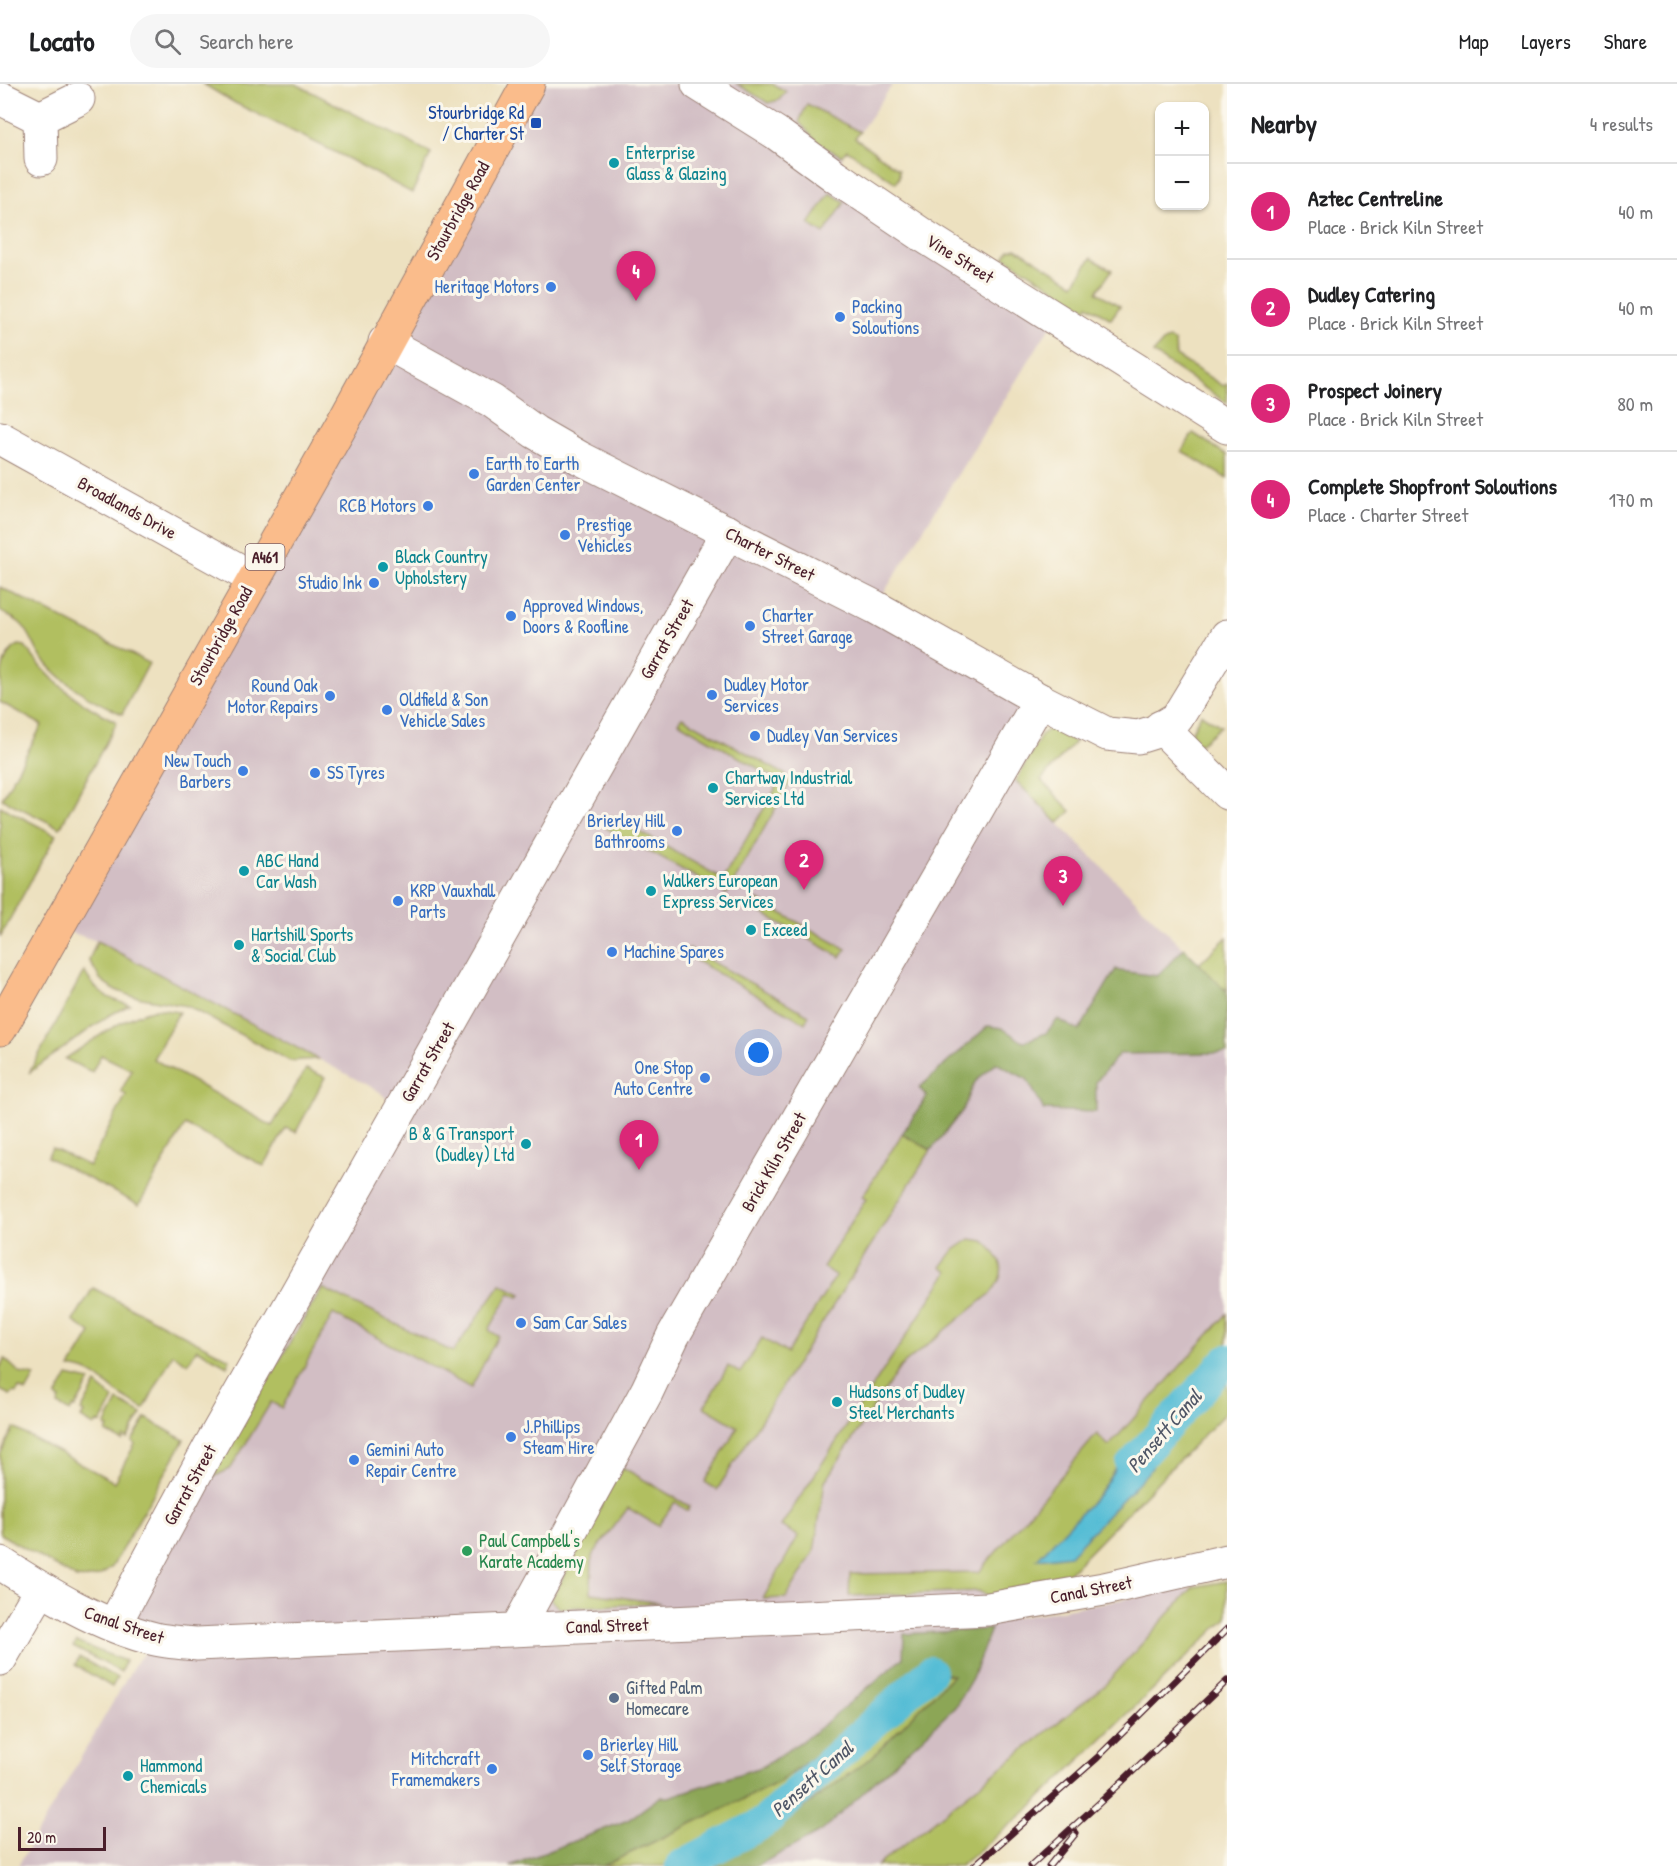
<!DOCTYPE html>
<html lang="en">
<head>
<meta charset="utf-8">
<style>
	:root { --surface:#fff; --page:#f6f6f6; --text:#202124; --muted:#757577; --line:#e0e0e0; --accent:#db2777 }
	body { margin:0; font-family:"Patrick Hand",sans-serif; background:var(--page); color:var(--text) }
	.controls { position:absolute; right:18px; top:18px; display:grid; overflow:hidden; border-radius:12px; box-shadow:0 2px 4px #0004 }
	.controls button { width:54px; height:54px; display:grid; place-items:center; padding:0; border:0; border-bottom:2px solid var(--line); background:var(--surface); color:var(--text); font:30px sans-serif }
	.scale { position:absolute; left:18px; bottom:15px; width:88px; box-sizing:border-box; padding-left:6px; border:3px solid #4a1f2b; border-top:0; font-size:16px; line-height:21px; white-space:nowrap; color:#4a1f2b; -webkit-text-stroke:4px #fbf7ec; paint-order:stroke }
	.you { position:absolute; left:759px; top:969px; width:21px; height:21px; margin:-15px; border:4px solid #fff; border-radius:50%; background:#1a73e8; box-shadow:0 0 0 9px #1a73e833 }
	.badge { display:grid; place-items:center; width:39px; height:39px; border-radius:50%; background:var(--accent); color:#fff; font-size:20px; font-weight:700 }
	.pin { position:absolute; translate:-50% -50px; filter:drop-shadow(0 2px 3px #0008) }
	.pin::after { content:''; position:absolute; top:32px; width:21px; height:18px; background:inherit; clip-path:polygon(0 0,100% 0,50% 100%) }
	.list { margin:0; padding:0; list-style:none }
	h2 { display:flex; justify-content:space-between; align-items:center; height:78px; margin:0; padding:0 24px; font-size:26px }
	h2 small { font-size:20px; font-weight:400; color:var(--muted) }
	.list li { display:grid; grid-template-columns:39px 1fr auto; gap:18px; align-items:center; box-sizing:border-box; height:96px; padding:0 24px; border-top:2px solid var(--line) }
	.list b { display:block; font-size:22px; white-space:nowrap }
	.list p { margin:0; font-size:20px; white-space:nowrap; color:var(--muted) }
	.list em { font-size:20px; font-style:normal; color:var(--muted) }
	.icon { flex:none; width:33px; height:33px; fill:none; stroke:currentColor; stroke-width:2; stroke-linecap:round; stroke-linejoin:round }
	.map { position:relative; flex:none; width:1227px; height:1782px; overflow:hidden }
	header { display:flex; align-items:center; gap:36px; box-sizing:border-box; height:84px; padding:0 30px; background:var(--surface); border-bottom:2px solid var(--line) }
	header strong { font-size:28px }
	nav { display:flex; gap:33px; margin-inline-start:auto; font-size:21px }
	.search { width:420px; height:54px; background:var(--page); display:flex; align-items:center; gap:15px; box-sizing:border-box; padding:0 21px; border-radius:33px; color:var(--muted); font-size:22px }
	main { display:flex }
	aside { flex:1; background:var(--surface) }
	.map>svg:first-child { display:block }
</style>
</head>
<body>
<header>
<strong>Locato</strong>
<div class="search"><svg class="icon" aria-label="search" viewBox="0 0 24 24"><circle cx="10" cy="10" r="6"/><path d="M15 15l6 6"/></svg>Search here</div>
<nav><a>Map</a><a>Layers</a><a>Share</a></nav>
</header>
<main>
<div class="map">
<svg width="1227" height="1782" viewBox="0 0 1227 1782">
	<rect width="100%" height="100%" fill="#fbf7ec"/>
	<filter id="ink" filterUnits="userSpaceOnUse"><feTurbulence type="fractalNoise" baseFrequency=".0167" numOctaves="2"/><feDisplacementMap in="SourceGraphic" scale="12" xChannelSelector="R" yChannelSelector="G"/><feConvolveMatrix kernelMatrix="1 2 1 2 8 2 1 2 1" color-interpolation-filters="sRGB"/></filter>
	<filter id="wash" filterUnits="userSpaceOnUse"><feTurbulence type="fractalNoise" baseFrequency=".008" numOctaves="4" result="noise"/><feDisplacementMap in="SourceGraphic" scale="24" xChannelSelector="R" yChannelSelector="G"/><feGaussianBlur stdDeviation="1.35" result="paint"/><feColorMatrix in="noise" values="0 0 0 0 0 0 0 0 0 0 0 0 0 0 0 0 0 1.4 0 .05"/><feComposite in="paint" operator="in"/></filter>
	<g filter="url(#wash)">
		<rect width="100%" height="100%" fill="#ede1c0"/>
		<polygon fill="#d2bec4" points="526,0 893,0 843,72 835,93 1057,235 1046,249 875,523 1040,616 1000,688 1016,697 1227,908 1227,1230 1071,1405 1014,1534 1193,1503 1104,1602 877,1782 757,1782 822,1747 972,1594 991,1546 903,1574 811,1651 764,1682 669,1713 660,1713 628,1736 510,1782 18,1782 135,1580 155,1556 114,1541 399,1028 380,1008 97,857 57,844"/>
		<g fill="#b1bf61" stroke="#7e6f46" stroke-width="1.5" fill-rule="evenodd">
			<polygon points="203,0 296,0 431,69 412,109 349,75 235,19"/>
			<polygon points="737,0 772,0 786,7 779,16 768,19"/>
			<polygon points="807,20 860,48 855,54 899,86 899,93 896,99 847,66 842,72 820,61 799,38"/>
			<polygon points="830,109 845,118 824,150 809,140"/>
			<polygon points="1016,164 1074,200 1091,174 1112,186 1097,208 1120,222 1111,235 1088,221 1086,225 1005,173 1009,166"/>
			<polygon points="1169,255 1175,258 1176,272 1223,302 1227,300 1227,319 1153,269 1164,257"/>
			<polygon points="1193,349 1227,371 1227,395 1182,367"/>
			<path d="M0,503l149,76 -27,51c-31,-14 -59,-30 -80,-56 -8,-10 -11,-26 -22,-35 -6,-5 -14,-8 -20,-12z"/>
			<path d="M19,561l6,1c26,37 52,56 92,76l-57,106 -58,-29 40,-74 -42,-23c0,-19 0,-48 19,-57z"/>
			<polygon points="1201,630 1221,642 1196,663 1187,657"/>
			<polygon points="682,633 786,691 785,693 791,697 727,810 606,744 612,732 723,795 780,697 678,638"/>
			<polygon points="1050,644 1075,658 1041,696 1071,727 1058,739 1016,697 1042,650"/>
			<polygon points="0,722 56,751 0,853"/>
			<polygon points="758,816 846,865 841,873 753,824"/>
			<polygon points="1227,853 1227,904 1225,906 1199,880"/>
			<polygon points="97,857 318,975 290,977 187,922 131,912 113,905 100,895 89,876"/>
			<polygon points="689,865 809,931 805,939 686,871"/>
			<path d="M84,887c12,22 23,28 46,34l-22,11 -79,57z"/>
			<path d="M156,925l23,3 -26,47 119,67 34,-57 19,8 -29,55 -10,-4 -22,38 -79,-41 -46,80 -92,-48 5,-9 37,18 37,-71 -5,-4 11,-21 -31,-15 -9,17 -27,-13c29,-19 57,-42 91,-50z"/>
			<polygon points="902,1050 931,1066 717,1406 705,1398 738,1343 704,1323 728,1282 740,1289 762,1254 787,1269 836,1192 823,1183 866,1115 862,1113"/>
			<path d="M970,1155l14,2c19,19 25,31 6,53l-90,73 -75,114 -11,71 -28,46 -23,1 35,-63 -17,-10 167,-254 -7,-5 13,-17z"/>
			<polygon points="501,1200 521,1210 519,1213 510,1209 489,1246 498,1252 471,1304 333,1230 282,1324 271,1318 231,1384 210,1395 322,1204 453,1268"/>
			<path d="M93,1204l137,71 -3,7 -30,-17 -9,15 -15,-10 -29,55c-8,-5 -17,-9 -25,-15 -15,-11 -28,-26 -49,-26l21,-35 -18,-12z"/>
			<path d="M1227,1230v97l-175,179 -62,9 -11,-8 -130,5 1,-22 129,-2 118,-138 12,12zM1163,1331l-12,53 -81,86 -32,5 61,-65 28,-43z"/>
			<polygon points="5,1275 20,1289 35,1292 26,1308 19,1304 16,1309 13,1308 10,1311 0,1306 0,1284"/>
			<polygon points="68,1292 90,1297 75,1324 73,1323 70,1328 58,1321 60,1315 56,1313"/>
			<polygon points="96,1300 114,1315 101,1339 97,1338 94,1342 81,1334 84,1329 81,1327"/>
			<polygon points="118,1317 142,1330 127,1355 124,1353 122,1357 106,1348 108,1343 105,1342"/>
			<path d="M146,1334l38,22 -72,127c-11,10 -21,13 -36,11l-76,-44v-79l14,-27 100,54 21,-38 -3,-3z"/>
			<polygon points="622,1383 689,1422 688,1427 675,1418 658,1442 628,1424 592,1472 591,1509 660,1519 560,1524 551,1516"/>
			<polygon points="1227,1497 1227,1534 1028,1726 960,1782 877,1782 1104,1602 1193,1503"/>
			<polygon points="76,1558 125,1577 121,1588 73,1563"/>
			<polygon points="79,1573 117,1594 112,1603 75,1581"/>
			<polygon points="930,1588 953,1591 872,1673 761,1755 712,1782 603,1782 779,1698"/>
		</g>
		<g fill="#8ca657" stroke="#6b6241" stroke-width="1.5">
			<polygon points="1184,864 1225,906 1227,904 1227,969 1119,970 1096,998 1096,1028 1044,1026 1027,995 996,979 975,998 963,1026 931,1066 902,1050 927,1012 919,1004 988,942 1002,944 1023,958 1046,949 1058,935 1079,947 1116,885 1120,887 1157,892"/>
			<polygon points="991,1545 972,1594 955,1623 822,1747 757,1782 712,1782 761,1755 872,1673 953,1591 930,1588 779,1698 603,1782 510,1782 628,1736 660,1713 669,1713 764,1682 811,1651 903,1574 904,1550"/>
		</g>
		<polygon fill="#57bdd5" stroke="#506e80" stroke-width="1.5" points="1163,1330 1152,1384 1070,1471 1037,1475 1099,1410 1127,1367"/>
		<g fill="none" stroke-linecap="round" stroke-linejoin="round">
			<g stroke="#57bdd5" stroke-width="32">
				<polyline points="1131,1382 1227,1276"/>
				<polyline points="681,1782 763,1739 930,1588"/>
			</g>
		</g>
	</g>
	<g filter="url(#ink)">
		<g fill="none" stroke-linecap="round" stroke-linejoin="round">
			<g stroke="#9c8076" stroke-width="35">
				<g id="street">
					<polyline points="698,0 776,49 835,92 924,152 1227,343"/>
					<polyline points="0,14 40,34"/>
					<polyline points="41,75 40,34 78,15"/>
					<polyline points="385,258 492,317 535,348 580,374 875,523 1040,616 1107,650 1138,653 1154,648 1177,634 1227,552"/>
					<polyline points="0,354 253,494"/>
					<polyline points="1161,643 1227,709"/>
					<path d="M0,1479c47,30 100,63 155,76 13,3 28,4 42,5l791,-35 116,-20 123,-28"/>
					<polyline points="114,1541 208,1366 728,448"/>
					<polyline points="517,1545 647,1307 673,1252 1040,616"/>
					<polyline points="0,1575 41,1505"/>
				</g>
			</g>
			<g stroke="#9c8076" stroke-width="35">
				<polyline id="primary" points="0,945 342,340 528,0"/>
			</g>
			<use href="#street" stroke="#fff" stroke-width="33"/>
			<use href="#primary" stroke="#fabc8b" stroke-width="33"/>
			<g stroke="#4a1f2b" stroke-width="7">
				<g id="rail">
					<polyline points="974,1782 1097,1674 1227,1545"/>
					<polyline points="1030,1782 1107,1712 1227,1597"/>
					<polyline points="1049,1782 1076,1749"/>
				</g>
			</g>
			<use href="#rail" stroke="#fbf7ec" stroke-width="4.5" stroke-dasharray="14" stroke-linecap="butt"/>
		</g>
	</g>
	<rect fill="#1a4fb4" stroke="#fbf7ec" stroke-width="2" x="530" y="33" width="12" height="12" rx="3"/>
	<g fill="#0f9aa8" stroke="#fbf7ec" stroke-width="2">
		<circle cx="614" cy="79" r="6"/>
		<circle cx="383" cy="483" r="6"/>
		<circle cx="713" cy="704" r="6"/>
		<circle cx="244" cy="787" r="6"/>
		<circle cx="651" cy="807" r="6"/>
		<circle cx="751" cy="846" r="6"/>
		<circle cx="239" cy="861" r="6"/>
		<circle cx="526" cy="1060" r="6"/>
		<circle cx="837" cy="1318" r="6"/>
		<circle cx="128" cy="1692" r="6"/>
	</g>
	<g fill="#3f7fe0" stroke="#fbf7ec" stroke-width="2">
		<circle cx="551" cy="203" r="6"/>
		<circle cx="840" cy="233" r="6"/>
		<circle cx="474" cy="390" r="6"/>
		<circle cx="428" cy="422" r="6"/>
		<circle cx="565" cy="451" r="6"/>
		<circle cx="374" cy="499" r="6"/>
		<circle cx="511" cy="532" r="6"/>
		<circle cx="750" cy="542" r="6"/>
		<circle cx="712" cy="611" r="6"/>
		<circle cx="330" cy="612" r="6"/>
		<circle cx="387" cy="626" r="6"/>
		<circle cx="755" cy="652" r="6"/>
		<circle cx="243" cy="687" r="6"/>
		<circle cx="315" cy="689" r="6"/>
		<circle cx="677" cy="747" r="6"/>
		<circle cx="398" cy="817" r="6"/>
		<circle cx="612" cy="868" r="6"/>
		<circle cx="705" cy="994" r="6"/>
		<circle cx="521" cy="1239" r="6"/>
		<circle cx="511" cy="1353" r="6"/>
		<circle cx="354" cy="1376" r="6"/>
		<circle cx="588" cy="1671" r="6"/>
		<circle cx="492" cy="1685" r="6"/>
	</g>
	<circle fill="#2e9e5b" stroke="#fbf7ec" stroke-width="2" cx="467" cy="1467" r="6"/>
	<circle fill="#5c6f8a" stroke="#fbf7ec" stroke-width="2" cx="614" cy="1614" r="6"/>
	<g text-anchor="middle" stroke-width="6" stroke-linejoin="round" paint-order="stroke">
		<rect fill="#fbf7ec" stroke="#7f6065" stroke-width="1.5" x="245.5" y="460" width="39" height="26" rx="4.5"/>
		<g font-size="16" font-weight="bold" fill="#4a1f2b">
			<text x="265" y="479">A461</text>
		</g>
		<g font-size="18" fill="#164399" stroke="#fbf7ec" text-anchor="end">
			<text x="524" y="35">Stourbridge Rd<tspan x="524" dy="21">/ Charter St</tspan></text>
		</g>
		<g font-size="18" fill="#0d838f" stroke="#fbf7ec" text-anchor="start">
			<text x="626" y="75">Enterprise<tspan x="626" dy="21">Glass &amp; Glazing</tspan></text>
			<text x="395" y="479">Black Country<tspan x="395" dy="21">Upholstery</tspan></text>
			<text x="725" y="700">Chartway Industrial<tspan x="725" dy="21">Services Ltd</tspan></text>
			<text x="256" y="783">ABC Hand<tspan x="256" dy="21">Car Wash</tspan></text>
			<text x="663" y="803">Walkers European<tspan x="663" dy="21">Express Services</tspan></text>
			<text x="763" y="852">Exceed</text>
			<text x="251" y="857">Hartshill Sports<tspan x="251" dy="21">&amp; Social Club</tspan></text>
			<text x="514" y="1056" text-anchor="end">B &amp; G Transport<tspan x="514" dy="21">(Dudley) Ltd</tspan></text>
			<text x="849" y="1314">Hudsons of Dudley<tspan x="849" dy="21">Steel Merchants</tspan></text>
			<text x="140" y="1688">Hammond<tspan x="140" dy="21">Chemicals</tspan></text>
		</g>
		<g font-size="18" fill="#4a1f2b" stroke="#fbf7ec">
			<text transform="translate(458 127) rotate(-61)" y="6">Stourbridge Road</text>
			<text transform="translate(960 175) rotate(32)" y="6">Vine Street</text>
			<text transform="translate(127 424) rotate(29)" y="6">Broadlands Drive</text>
			<text transform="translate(770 470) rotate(27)" y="6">Charter Street</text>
			<text transform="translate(221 552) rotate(-61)" y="6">Stourbridge Road</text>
			<text transform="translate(667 555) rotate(-60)" y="6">Garrat Street</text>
			<text transform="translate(428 978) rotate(-60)" y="6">Garrat Street</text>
			<text transform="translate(774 1078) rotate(-60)" y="6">Brick Kiln Street</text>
			<text transform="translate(190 1401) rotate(-61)" y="6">Garrat Street</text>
			<text transform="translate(1091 1506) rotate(-11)" y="6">Canal Street</text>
			<text transform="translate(124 1541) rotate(19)" y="6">Canal Street</text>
			<text transform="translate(607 1542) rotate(-2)" y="6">Canal Street</text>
		</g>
		<g font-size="18" fill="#366cbe" stroke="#fbf7ec" text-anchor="start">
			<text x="539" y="209" text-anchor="end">Heritage Motors</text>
			<text x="852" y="229">Packing<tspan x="852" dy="21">Soloutions</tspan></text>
			<text x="486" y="386">Earth to Earth<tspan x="486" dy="21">Garden Center</tspan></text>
			<text x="416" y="428" text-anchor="end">RCB Motors</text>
			<text x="577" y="447">Prestige<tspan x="577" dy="21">Vehicles</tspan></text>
			<text x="362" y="505" text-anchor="end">Studio Ink</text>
			<text x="523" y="528">Approved Windows,<tspan x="523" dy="21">Doors &amp; Roofline</tspan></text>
			<text x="762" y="538">Charter<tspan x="762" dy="21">Street Garage</tspan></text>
			<text x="724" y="607">Dudley Motor<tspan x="724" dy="21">Services</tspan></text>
			<text x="318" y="608" text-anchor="end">Round Oak<tspan x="318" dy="21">Motor Repairs</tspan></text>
			<text x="399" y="622">Oldfield &amp; Son<tspan x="399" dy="21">Vehicle Sales</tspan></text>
			<text x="767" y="658">Dudley Van Services</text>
			<text x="231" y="683" text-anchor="end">New Touch<tspan x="231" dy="21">Barbers</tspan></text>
			<text x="327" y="695">SS Tyres</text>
			<text x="665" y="743" text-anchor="end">Brierley Hill<tspan x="665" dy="21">Bathrooms</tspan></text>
			<text x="410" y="813">KRP Vauxhall<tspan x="410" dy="21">Parts</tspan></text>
			<text x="624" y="874">Machine Spares</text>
			<text x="693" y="990" text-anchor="end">One Stop<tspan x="693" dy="21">Auto Centre</tspan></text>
			<text x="533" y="1245">Sam Car Sales</text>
			<text x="523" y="1349">J.Phillips<tspan x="523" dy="21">Steam Hire</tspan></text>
			<text x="366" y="1372">Gemini Auto<tspan x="366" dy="21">Repair Centre</tspan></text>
			<text x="600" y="1667">Brierley Hill<tspan x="600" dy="21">Self Storage</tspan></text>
			<text x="480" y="1681" text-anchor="end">Mitchcraft<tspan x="480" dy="21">Framemakers</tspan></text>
		</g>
		<g font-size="18" fill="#27864d" stroke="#fbf7ec" text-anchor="start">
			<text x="479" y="1463">Paul Campbell's<tspan x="479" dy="21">Karate Academy</tspan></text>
		</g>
		<g font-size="18" fill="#4e5e75" stroke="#fbf7ec" text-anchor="start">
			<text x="626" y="1610">Gifted Palm<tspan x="626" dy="21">Homecare</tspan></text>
		</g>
		<g font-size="20" font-style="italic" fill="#4f5666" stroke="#fbf7ec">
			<text transform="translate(1164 1347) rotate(-49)" y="7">Pensett Canal</text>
			<text transform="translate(812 1695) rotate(-42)" y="7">Pensett Canal</text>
		</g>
	</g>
</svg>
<div class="controls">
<button>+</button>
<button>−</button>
</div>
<div class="scale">20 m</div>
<div class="you"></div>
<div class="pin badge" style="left:639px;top:1086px">1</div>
<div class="pin badge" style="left:804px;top:806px">2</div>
<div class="pin badge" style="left:1063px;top:822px">3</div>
<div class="pin badge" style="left:636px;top:217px">4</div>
</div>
<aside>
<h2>Nearby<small>4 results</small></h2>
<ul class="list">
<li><span class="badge">1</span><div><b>Aztec Centreline</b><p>Place · Brick Kiln Street</p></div><em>40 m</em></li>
<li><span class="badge">2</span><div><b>Dudley Catering</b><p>Place · Brick Kiln Street</p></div><em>40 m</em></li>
<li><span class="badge">3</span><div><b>Prospect Joinery</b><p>Place · Brick Kiln Street</p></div><em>80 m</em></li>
<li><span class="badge">4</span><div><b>Complete Shopfront Soloutions</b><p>Place · Charter Street</p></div><em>170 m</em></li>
</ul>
</aside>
</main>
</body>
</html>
